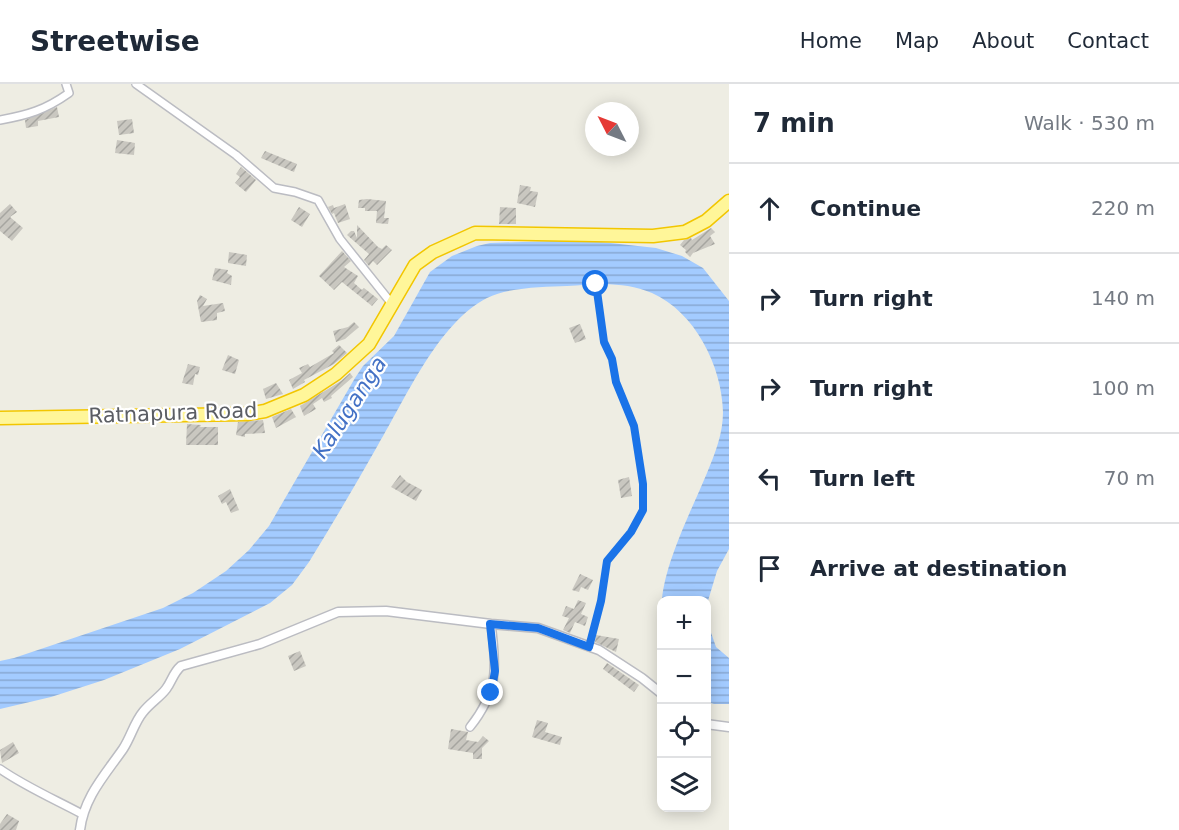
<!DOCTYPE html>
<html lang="en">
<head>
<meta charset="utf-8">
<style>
	:root { --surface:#fff; --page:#f6f6f7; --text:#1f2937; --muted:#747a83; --line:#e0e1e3 }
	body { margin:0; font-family:"DejaVu Sans",sans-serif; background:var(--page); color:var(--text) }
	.controls { position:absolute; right:18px; bottom:18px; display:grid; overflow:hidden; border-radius:12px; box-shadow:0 3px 15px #0003 }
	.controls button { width:54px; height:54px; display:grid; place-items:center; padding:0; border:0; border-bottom:2px solid var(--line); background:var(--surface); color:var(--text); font:30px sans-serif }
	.compass { position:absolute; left:585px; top:18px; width:54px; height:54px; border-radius:50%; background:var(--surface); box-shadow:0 3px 15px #0003; rotate:312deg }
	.stop { position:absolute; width:18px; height:18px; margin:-14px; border:4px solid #1a73e8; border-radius:50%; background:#fff }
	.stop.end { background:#1a73e8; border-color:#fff; box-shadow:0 2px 6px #0008 }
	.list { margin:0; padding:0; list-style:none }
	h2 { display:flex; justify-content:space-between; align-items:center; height:78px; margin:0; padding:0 24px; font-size:26px }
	h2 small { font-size:20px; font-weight:400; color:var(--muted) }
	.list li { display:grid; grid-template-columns:39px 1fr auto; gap:18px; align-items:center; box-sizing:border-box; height:90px; padding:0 24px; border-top:2px solid var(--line) }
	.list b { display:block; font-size:22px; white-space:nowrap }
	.list em { font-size:20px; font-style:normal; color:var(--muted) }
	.icon { flex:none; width:33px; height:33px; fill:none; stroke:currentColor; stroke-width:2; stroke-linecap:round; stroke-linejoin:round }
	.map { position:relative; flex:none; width:729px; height:746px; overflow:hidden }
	header { display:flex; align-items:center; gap:36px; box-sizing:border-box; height:84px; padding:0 30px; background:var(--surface); border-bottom:2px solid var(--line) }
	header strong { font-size:28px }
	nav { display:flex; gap:33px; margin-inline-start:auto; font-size:21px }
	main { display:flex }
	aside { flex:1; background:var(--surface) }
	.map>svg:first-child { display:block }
</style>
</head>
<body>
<header>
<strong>Streetwise</strong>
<nav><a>Home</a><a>Map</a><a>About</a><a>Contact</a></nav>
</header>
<main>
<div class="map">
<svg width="729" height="746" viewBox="0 0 729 746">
	<defs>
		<pattern id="water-rules" width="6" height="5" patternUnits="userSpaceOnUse" patternTransform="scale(1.5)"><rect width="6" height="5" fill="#a3cbff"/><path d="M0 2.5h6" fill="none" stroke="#88a8d2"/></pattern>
		<pattern id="building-hatch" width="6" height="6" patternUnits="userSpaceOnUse" patternTransform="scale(1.5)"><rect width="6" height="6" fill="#c9c7c0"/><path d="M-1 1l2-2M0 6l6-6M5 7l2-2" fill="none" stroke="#a6a5a0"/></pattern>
	</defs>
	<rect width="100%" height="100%" fill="#eeede3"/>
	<g fill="url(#water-rules)">
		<path d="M583,156l73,8 26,8 21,12 26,33v248l-12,22 -10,33 -1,-4h-44c3,-38 30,-91 45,-127 8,-20 16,-39 16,-61 -1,-46 -28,-100 -71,-119 -28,-12 -55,-9 -85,-7 -23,1 -58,1 -80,12 -49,25 -81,100 -109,147 -22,39 -45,78 -69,117l-17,23 -22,18 -90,46 -76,31 -53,17 -51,12v-48l14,-3 149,-50 30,-15 33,-22 23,-21 20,-24 86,-148 8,-12 31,-30 36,-64 22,-16 25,-10 13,-3z"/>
		<polygon points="707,537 716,563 729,574 729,620 714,620 707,618"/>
	</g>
	<g fill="url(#building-hatch)">
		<polygon points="57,23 59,33 38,37 38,42 26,44 25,36"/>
		<polygon points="132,35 134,49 119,51 117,37"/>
		<polygon points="117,56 135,59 134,71 115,69"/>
		<polygon points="265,67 297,80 294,88 261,74"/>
		<polygon points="241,83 256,96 246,108 235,99 240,93 236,90"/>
		<polygon points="520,101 531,103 530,107 538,108 535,123 517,119"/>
		<polygon points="367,115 386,117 384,134 389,134 388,140 376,139 377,127 365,127 365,124 358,124 359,116"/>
		<polygon points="10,120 17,128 10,133 23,144 12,157 0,147 0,129"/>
		<polygon points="345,120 350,135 338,139 334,129 332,130 328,123 333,121 334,124"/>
		<polygon points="299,123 310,130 302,143 291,136"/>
		<polygon points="500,123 516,124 516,140 499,140"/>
		<polygon points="357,141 378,163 382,165 386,161 392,166 377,181 373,177 369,182 364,176 369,170 347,151 351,147 354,147 357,154"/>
		<polygon points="711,144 715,148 710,152 715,160 693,169 690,173 685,168 686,166 680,161 684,156 691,154 692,156"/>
		<polygon points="342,167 351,177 344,183 358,192 354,199 362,206 364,204 378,215 372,222 342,198 334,206 319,192"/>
		<polygon points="229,168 247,171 246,182 228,179"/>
		<polygon points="215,184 228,186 227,189 232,192 231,201 212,196"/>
		<polygon points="200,211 207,215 203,222 223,219 225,227 217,229 217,236 201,238 197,217"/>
		<polygon points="354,238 359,243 345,255 336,258 333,247 348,243"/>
		<polygon points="580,240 586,255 575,259 569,244"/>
		<polygon points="339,261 347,269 334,280 304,296 305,298 293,305 289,296 302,289 299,284 308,280 310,283 334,269 332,267"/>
		<polygon points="228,271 239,276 235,290 222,286"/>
		<polygon points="188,280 200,283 198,291 195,290 193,301 182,299"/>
		<polygon points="350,289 353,293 331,312 332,314 324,318 322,314 313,320 316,325 304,332 300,322 341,297"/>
		<polygon points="276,299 283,310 266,315 263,305"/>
		<polygon points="291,325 296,333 276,344 272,333"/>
		<polygon points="263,336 265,349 245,350 245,353 236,351 238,338"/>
		<polygon points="187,340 201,341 200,343 218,343 218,361 186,361"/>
		<polygon points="400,391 407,398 422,406 416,417 391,403"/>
		<polygon points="629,393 632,412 621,414 618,396"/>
		<polygon points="230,405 239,426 231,429 226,418 222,420 218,412"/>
		<polygon points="580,490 593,496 588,506 581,503 579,508 572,506"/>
		<polygon points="578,516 586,519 581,530 588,533 585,542 575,538 570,549 563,546 569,534 562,532 566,522 574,525"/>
		<polygon points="596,551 619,555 616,568 595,558"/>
		<polygon points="300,567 306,582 294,587 288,572"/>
		<polygon points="607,579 639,601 634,608 603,585"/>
		<polygon points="537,636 548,639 545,648 562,653 560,661 532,653"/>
		<polygon points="451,645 468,648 466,656 478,658 483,652 489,657 482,664 482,675 473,675 473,669 448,665"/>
		<polygon points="13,658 19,669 2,679 0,666"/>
		<polygon points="7,730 19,737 16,746 0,746 0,740"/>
	</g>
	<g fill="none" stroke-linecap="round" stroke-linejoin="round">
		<g stroke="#bbbcc2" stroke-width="10">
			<g id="minor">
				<polyline points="136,0 236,71 274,104 295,108 318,116 340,155 392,220"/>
				<path d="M0,36c28,-5 45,-10 69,-27l-3,-9"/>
				<path d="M470,643c28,-35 27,-59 21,-103"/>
				<path d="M0,685c26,18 54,30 82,45"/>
			</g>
		</g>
		<g stroke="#bbbcc2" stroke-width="11">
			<g id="tertiary">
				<polyline points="706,640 729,643"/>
				<path d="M80,746c4,-33 25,-55 43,-81 8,-12 11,-26 20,-37 7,-9 17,-15 23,-23 6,-8 7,-16 15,-23l79,-22 78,-32 48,-1 105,13 47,4 61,22 43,28 20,16"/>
			</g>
		</g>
		<g stroke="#f2c600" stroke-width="15">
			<polyline id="trunk" points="0,334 247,330 265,327 304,311 336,290 369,260 415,181 433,168 475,149 653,152 685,148 706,137 729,117"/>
		</g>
		<polyline stroke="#97c5ab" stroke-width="1.5" stroke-dasharray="6 3" stroke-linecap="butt" points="591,556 601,517 607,477 631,448 643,426 643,400 634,342 616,298 612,275 604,259 596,200"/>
		<use href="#minor" stroke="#fff" stroke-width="7"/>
		<use href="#tertiary" stroke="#fff" stroke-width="8"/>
		<use href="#trunk" stroke="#fff699" stroke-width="12"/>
	</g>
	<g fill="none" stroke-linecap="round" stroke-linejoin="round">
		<polyline stroke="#1a73e8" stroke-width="8" points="491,609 495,587 490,540 538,544 589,563 601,517 607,477 631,448 643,426 643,400 634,342 616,298 612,275 604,258 596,200"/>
	</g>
	<g text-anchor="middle" stroke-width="4.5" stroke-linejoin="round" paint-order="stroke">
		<g font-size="21" fill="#5b5e64" stroke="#fff">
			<text transform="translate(173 329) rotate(-2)" y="7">Ratnapura Road</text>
		</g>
		<g font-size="22" font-style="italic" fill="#4371c5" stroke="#fff">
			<text transform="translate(349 323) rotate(-57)" y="8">Kaluganga</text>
		</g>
	</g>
</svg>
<div class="controls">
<button>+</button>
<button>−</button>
<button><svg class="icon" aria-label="locate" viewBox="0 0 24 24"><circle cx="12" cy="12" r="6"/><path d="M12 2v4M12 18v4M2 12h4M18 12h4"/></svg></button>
<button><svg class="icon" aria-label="layers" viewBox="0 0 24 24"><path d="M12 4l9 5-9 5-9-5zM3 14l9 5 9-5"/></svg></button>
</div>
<svg class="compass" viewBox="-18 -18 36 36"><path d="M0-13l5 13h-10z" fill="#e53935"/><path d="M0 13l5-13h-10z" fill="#747a83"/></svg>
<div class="stop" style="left:596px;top:200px"></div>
<div class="stop end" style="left:491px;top:609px"></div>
</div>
<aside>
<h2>7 min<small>Walk · 530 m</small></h2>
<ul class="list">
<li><svg class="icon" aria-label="ahead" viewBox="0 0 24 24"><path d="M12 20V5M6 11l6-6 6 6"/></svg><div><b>Continue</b></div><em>220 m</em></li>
<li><svg class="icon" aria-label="right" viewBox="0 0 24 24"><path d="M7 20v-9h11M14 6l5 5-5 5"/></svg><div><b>Turn right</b></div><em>140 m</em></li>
<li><svg class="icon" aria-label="right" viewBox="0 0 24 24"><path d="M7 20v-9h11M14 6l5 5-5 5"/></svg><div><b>Turn right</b></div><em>100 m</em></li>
<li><svg class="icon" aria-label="left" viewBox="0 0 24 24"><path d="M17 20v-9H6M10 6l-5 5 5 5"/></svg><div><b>Turn left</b></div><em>70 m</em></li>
<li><svg class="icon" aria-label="arrive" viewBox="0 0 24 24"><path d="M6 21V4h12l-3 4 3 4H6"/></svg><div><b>Arrive at destination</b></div></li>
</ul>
</aside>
</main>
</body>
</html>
